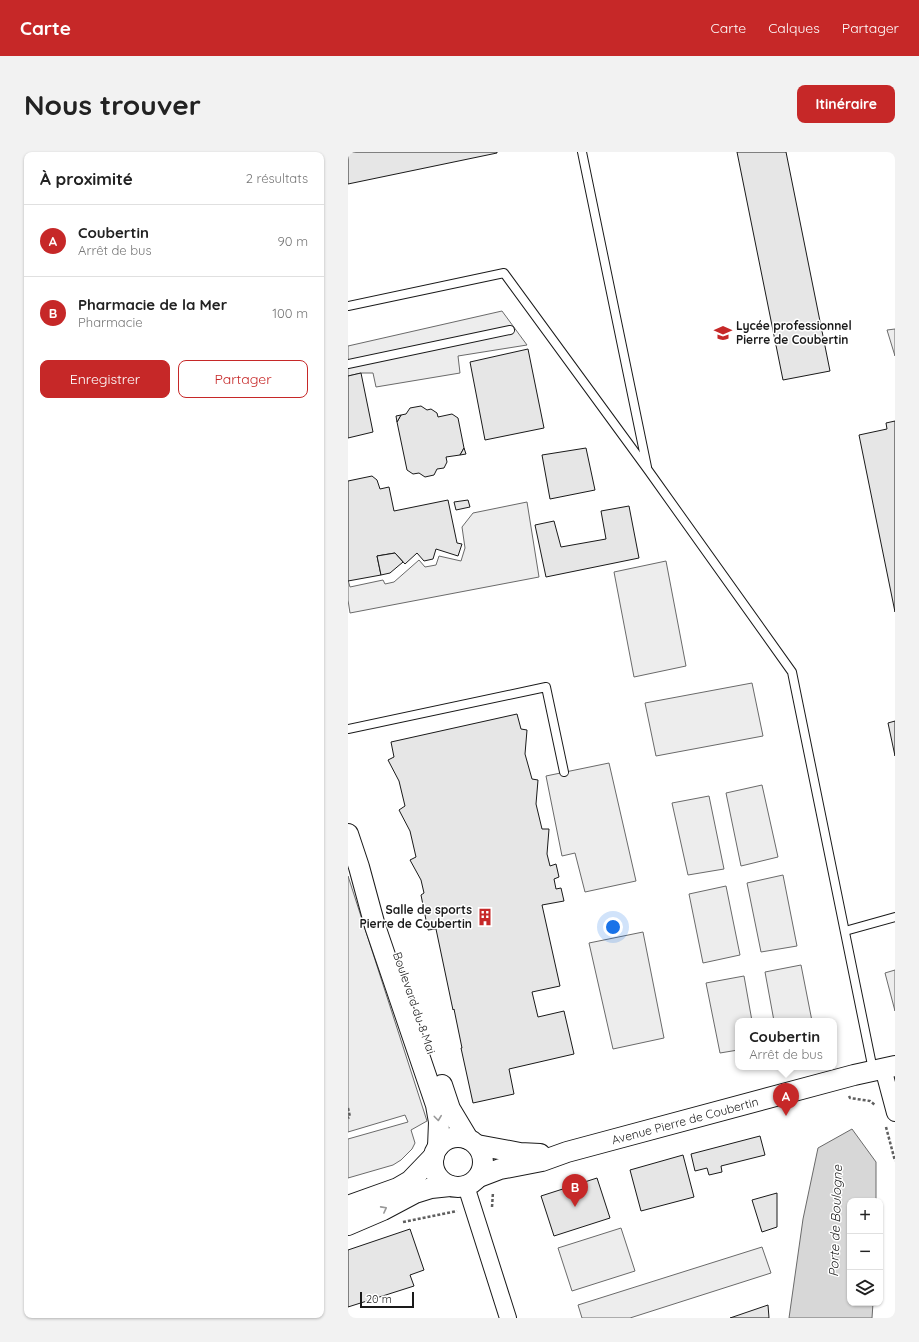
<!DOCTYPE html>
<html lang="fr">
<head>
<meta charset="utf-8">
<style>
	:root { --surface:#fff; --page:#f2f2f2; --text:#222; --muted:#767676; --line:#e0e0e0; --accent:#c62828 }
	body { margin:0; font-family:Quicksand,sans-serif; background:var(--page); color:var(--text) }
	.controls { position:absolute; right:12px; bottom:12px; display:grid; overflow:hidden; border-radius:8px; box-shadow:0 1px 3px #0004 }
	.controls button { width:36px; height:36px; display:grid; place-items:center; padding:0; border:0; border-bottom:1px solid var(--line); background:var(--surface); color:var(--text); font:20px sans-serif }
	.scale { position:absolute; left:12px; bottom:10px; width:54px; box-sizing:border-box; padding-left:4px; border:2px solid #1a1a1a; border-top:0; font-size:11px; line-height:14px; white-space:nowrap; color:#1a1a1a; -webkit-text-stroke:3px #fff; paint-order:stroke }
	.you { position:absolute; left:265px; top:775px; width:14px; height:14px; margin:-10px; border:3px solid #fff; border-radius:50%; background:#1a73e8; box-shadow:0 0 0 6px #1a73e833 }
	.badge { display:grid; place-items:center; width:26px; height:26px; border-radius:50%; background:var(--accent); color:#fff; font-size:13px; font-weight:700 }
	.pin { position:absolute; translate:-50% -33px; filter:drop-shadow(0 1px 2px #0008) }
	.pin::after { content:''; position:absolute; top:21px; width:14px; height:12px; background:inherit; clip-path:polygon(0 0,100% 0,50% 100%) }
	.popup { position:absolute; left:387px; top:866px; width:102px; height:52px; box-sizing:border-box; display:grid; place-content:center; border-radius:8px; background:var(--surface); filter:drop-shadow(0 1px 3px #0005); font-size:13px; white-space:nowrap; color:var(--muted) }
	.popup b { font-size:15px; color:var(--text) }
	.popup::after { content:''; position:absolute; left:50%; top:100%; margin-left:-8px; border:8px solid transparent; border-top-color:var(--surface) }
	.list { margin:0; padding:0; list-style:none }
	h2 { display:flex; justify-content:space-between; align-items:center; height:52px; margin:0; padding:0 16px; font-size:17px }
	h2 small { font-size:13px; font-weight:400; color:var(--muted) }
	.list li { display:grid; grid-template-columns:26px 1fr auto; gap:12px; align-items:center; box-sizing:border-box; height:72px; padding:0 16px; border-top:1px solid var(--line) }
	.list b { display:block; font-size:15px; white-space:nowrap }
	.list p { margin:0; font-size:13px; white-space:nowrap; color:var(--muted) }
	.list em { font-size:13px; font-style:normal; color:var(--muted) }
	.actions { display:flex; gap:8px; padding:12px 16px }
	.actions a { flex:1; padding:9px 0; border:1px solid var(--accent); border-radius:8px; text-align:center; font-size:14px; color:var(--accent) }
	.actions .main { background:var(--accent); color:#fff }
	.icon { flex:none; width:22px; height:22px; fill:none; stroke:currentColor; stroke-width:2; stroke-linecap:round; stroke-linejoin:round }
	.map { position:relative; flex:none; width:547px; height:1166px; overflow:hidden; border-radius:8px }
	header { display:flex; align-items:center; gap:24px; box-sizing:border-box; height:56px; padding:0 20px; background:var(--accent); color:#fff }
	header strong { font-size:19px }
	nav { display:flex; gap:22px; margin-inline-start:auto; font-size:14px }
	.intro { display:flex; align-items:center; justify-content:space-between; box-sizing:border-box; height:96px; padding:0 24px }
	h1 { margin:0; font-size:28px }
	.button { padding:10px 18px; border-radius:8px; background:var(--accent); color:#fff; font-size:14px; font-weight:700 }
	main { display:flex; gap:24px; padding:0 24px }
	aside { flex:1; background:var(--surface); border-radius:8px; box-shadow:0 1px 3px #0004 }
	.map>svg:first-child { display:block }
</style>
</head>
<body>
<header>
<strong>Carte</strong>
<nav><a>Carte</a><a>Calques</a><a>Partager</a></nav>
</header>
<div class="intro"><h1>Nous trouver</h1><a class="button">Itinéraire</a></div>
<main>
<aside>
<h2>À proximité<small>2 résultats</small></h2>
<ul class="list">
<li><span class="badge">A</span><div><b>Coubertin</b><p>Arrêt de bus</p></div><em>90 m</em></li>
<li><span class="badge">B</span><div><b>Pharmacie de la Mer</b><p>Pharmacie</p></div><em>100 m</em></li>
</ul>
<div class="actions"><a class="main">Enregistrer</a><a>Partager</a></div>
</aside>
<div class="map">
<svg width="547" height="1166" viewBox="0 0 547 1166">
	<rect width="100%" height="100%" fill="#fff"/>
	<g fill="#ededed" stroke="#6a6a6a">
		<polygon points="154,159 179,193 110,204 112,221 28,235 25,221 13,221 0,224 0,194"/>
		<polygon points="547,177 547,204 539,178"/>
		<polygon points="179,350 191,425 2,461 0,448 0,428 2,435 35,428 37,432 46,430 71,408 77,415 88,413 91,404 113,409 117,396 114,375 125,361"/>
		<polygon points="318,409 338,514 286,525 266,420"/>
		<polygon points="404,531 415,584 308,604 297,551"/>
		<polygon points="261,611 288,729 237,740 227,701 214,704 198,624"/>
		<polygon points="414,633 430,705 393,714 378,641"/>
		<polygon points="361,644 376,717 340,723 324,651"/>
		<polygon points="435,723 449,794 413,800 399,731"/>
		<polygon points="0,724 79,969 63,978 67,991 64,997 53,1008 45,1013 0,1026 0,987 60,970 57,963 0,980"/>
		<polygon points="378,734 392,803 355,811 341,742"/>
		<polygon points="295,780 316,886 265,897 241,791"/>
		<polygon points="453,813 464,869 426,869 417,820"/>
		<polygon points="547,818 547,859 537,821"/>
		<polygon points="396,824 404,869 390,869 390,898 372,901 358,831"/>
		<polygon points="273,1076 287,1119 224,1139 210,1096"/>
		<polygon points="414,1095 423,1121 282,1166 234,1166 230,1153"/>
	</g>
	<polygon fill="#d7d7d7" stroke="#6a6a6a" points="504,977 528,1010 528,1049 502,1049 502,1151 525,1151 524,1166 441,1166 455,1067 470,996"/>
	<g fill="#e6e6e6" stroke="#1a1a1a">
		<polygon points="0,0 149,0 149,1 0,32"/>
		<polygon points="389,0 438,0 482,219 435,228"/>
		<polygon points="180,197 196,276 137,288 122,210"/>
		<polygon points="13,221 25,280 0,286 0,224"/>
		<polygon points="73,254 79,258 83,257 89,261 90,265 104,262 110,266 116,296 112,303 98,305 99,310 96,316 89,317 86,323 77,325 71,321 65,322 59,318 49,270 53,263 58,262 62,256"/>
		<polygon points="53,263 49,270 48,264"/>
		<polygon points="547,269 547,460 511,283 539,277 538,271"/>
		<polygon points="116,296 118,302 112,303"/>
		<polygon points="238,296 247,338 202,347 194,303"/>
		<polygon points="24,324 29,328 32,337 41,335 46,359 100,348 109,391 114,392 110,404 88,397 85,407 76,409 69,401 57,412 47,401 29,404 33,423 0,429 0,329"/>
		<polygon points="120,348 122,355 108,358 106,350"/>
		<polygon points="281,354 291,406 198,425 187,373 206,369 213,395 258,387 253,359"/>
		<polygon points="47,401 55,410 42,421 33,423 29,404"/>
		<polygon points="169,562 173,577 179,578 177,602 184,627 190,628 188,652 194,677 201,677 199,702 202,714 208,712 211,725 206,727 208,737 213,736 216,749 194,753 212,834 184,840 190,865 216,859 226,902 161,917 166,942 125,951 113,896 114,896 106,857 105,858 88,777 80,778 73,743 76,741 73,728 62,708 68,705 62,679 51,658 57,654 51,629 40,608 46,605 43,590"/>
		<polygon points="547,569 547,604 540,571"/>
		<polygon points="412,984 417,1003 373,1014 374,1020 361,1023 359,1016 347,1019 343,1002"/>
		<polygon points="335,1003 346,1045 293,1059 282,1018"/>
		<polygon points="249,1026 262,1066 206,1084 193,1044"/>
		<polygon points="429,1041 429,1075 414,1080 404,1048"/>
		<polygon points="62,1077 76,1118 62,1123 66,1134 0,1155 0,1098"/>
		<polygon points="420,1153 421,1166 382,1166"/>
	</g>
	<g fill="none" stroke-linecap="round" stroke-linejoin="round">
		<g stroke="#1a1a1a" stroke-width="10">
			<g id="service">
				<polyline points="234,0 299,315"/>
				<polyline points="0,154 156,121 300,318 444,520 525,918"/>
				<polyline points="0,212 162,178"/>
				<polyline points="0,577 198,535 216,620"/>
				<polyline points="497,779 547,765"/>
			</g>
		</g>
		<g stroke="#1a1a1a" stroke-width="18">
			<g id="minor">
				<polyline points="535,916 547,961"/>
				<polyline points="118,1034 160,1166"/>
			</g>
		</g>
		<g stroke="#1a1a1a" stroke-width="22">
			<g id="tertiary">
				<polyline points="0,682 11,715 27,774 88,953 91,970 90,995"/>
				<polyline points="94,933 102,957 120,987"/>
				<circle cx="110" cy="1010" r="25"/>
				<polyline points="129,993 172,1001 192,1002"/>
				<polyline points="131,1025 152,1017 194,1009 219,1000 506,923 547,914"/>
				<polyline points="0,1054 50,1036 62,1029 86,1004"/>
				<polyline points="0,1073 35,1058 67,1041 83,1036 102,1034"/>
			</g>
		</g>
		<g stroke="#5f5f5f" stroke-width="2.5" stroke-dasharray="3 2" stroke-linecap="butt">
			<polyline points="501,944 502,946 522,949 527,953"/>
			<polyline points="0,956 2,965 0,966"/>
			<polyline points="538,975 547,1009"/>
			<polyline points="144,1055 145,1040"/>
			<polyline points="55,1070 109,1059"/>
		</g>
		<use href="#service" stroke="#fff" stroke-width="8"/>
		<use href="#minor" stroke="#fff" stroke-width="16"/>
		<use href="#tertiary" stroke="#fff" stroke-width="20"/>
	</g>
	<defs><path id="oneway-chevron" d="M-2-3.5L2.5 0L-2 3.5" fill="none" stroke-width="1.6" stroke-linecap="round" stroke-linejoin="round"/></defs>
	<g stroke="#989898">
		<use href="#oneway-chevron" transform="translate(90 966) rotate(83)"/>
		<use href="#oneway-chevron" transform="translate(36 1057) rotate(-28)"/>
	</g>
	<defs>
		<g id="school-bare" transform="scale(1.38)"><path d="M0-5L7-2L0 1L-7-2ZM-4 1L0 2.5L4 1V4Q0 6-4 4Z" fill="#c62828" stroke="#fff" stroke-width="2.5" paint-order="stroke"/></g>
		<g id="building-bare" transform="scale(1.38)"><path d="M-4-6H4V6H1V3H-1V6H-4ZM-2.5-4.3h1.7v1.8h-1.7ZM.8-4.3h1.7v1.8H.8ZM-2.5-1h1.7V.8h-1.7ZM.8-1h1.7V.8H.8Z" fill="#c62828" stroke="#fff" stroke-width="2.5" paint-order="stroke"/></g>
	</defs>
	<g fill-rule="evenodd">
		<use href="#school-bare" x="375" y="181"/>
		<use href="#building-bare" x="137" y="765"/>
	</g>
	<g text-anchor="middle" stroke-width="3" stroke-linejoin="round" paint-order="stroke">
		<g font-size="12" font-weight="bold" fill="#1a1a1a" stroke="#fff" text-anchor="start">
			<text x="388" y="178">Lycée professionnel<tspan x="388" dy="14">Pierre de Coubertin</tspan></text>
			<text x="124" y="762" text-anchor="end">Salle de sports<tspan x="124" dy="14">Pierre de Coubertin</tspan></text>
		</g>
		<g font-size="12" fill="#1a1a1a" stroke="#fff">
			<text transform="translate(66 851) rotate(71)" y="4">Boulevard du 8 Mai</text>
			<text transform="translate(337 969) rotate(-15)" y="4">Avenue Pierre de Coubertin</text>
		</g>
		<g font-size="13" font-style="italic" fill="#1a1a1a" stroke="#fff">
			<text transform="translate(487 1069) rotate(-88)" y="5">Porte de Boulogne</text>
		</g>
	</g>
</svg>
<div class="controls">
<button>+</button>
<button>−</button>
<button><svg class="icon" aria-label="layers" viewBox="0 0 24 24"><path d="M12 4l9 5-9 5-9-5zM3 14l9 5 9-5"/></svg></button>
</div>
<div class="scale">20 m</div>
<div class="you"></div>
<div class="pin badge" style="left:438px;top:964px">A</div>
<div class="popup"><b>Coubertin</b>Arrêt de bus</div>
<div class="pin badge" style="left:227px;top:1055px">B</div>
</div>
</main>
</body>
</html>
